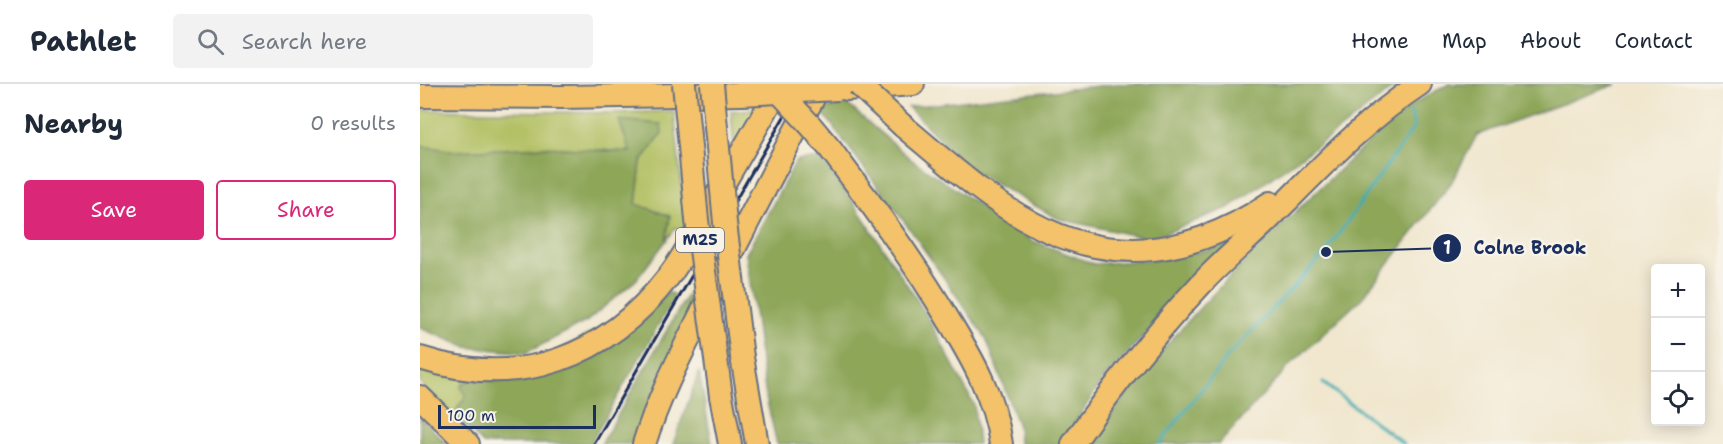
<!DOCTYPE html>
<html lang="en">
<head>
<meta charset="utf-8">
<style>
	:root { --surface:#fff; --page:#f2f2f3; --text:#1f2937; --muted:#747a83; --line:#e0e1e3; --accent:#db2777 }
	body { margin:0; font-family:"Shantell Sans",sans-serif; background:var(--page); color:var(--text) }
	.controls { position:absolute; right:18px; bottom:18px; display:grid; overflow:hidden; border-radius:6px; box-shadow:0 3px 15px #0003 }
	.controls button { width:54px; height:54px; display:grid; place-items:center; padding:0; border:0; border-bottom:2px solid var(--line); background:var(--surface); color:var(--text); font:30px sans-serif }
	.scale { position:absolute; left:18px; bottom:15px; width:158px; box-sizing:border-box; padding-left:6px; border:3px solid #1b2f5e; border-top:0; font-size:16px; line-height:21px; white-space:nowrap; color:#1b2f5e; -webkit-text-stroke:4px #f7f3e8; paint-order:stroke }
	.list { margin:0; padding:0; list-style:none }
	h2 { display:flex; justify-content:space-between; align-items:center; height:78px; margin:0; padding:0 24px; font-size:26px }
	h2 small { font-size:20px; font-weight:400; color:var(--muted) }
	.actions { display:flex; gap:12px; padding:18px 24px }
	.actions a { flex:1; padding:14px 0; border:2px solid var(--accent); border-radius:6px; text-align:center; font-size:21px; color:var(--accent) }
	.actions .main { background:var(--accent); color:#fff }
	.icon { flex:none; width:33px; height:33px; fill:none; stroke:currentColor; stroke-width:2; stroke-linecap:round; stroke-linejoin:round }
	.map { position:relative; flex:none; width:1303px; height:360px; overflow:hidden }
	header { display:flex; align-items:center; gap:36px; box-sizing:border-box; height:84px; padding:0 30px; background:var(--surface); border-bottom:2px solid var(--line) }
	header strong { font-size:28px }
	nav { display:flex; gap:33px; margin-inline-start:auto; font-size:21px }
	.search { width:420px; height:54px; background:var(--page); display:flex; align-items:center; gap:15px; box-sizing:border-box; padding:0 21px; border-radius:6px; color:var(--muted); font-size:22px }
	main { display:flex }
	aside { flex:1; background:var(--surface) }
	.map>svg:first-child { display:block }
</style>
</head>
<body>
<header>
<strong>Pathlet</strong>
<div class="search"><svg class="icon" aria-label="search" viewBox="0 0 24 24"><circle cx="10" cy="10" r="6"/><path d="M15 15l6 6"/></svg>Search here</div>
<nav><a>Home</a><a>Map</a><a>About</a><a>Contact</a></nav>
</header>
<main>
<aside>
<h2>Nearby<small>0 results</small></h2>
<ul class="list">
</ul>
<div class="actions"><a class="main">Save</a><a>Share</a></div>
</aside>
<div class="map">
<svg width="1303" height="360" viewBox="0 0 1303 360">
	<rect width="100%" height="100%" fill="#f7f3e8"/>
	<filter id="ink" filterUnits="userSpaceOnUse"><feTurbulence type="fractalNoise" baseFrequency=".0167" numOctaves="2"/><feDisplacementMap in="SourceGraphic" scale="12" xChannelSelector="R" yChannelSelector="G"/><feConvolveMatrix kernelMatrix="1 2 1 2 8 2 1 2 1" color-interpolation-filters="sRGB"/></filter>
	<filter id="wash" filterUnits="userSpaceOnUse"><feTurbulence type="fractalNoise" baseFrequency=".008" numOctaves="4" result="noise"/><feDisplacementMap in="SourceGraphic" scale="24" xChannelSelector="R" yChannelSelector="G"/><feGaussianBlur stdDeviation="1.35" result="paint"/><feColorMatrix in="noise" values="0 0 0 0 0 0 0 0 0 0 0 0 0 0 0 0 0 1.4 0 .05"/><feComposite in="paint" operator="in"/></filter>
	<g filter="url(#wash)">
		<rect width="100%" height="100%" fill="#f1e7cf"/>
		<g fill="#b2c063" stroke="#667860" stroke-width="1.5">
			<polygon points="338,25 314,65 311,27"/>
			<polygon points="0,26 194,29 254,27 266,146 255,144 246,157 250,132 216,120 221,78 242,49 210,68 125,63 36,67 0,62"/>
			<polygon points="0,285 26,292 51,296 42,300 43,307 46,312 43,318 38,323 41,339 0,299"/>
		</g>
		<g fill="#8da659" stroke="#546a5c" stroke-width="1.5">
			<polygon points="697,0 978,0 922,44 810,123 731,155 639,135 550,86 488,23"/>
			<path d="M1029,0h168l-140,51 -26,48 -89,115 -72,67 -71,79h-128c62,-93 143,-174 224,-251 33,-31 65,-64 102,-91 10,-7 21,-12 32,-18z"/>
			<polygon points="427,20 492,76 613,157 674,180 751,174 809,161 683,295 641,360 599,360 598,342 566,254 492,148 400,25"/>
			<polygon points="199,36 241,40 242,49 221,78 216,120 250,132 246,157 216,196 167,237 106,269 46,263 0,244 0,62 36,67 125,63 210,68"/>
			<polygon points="400,74 435,121 506,230 554,321 558,360 357,360 346,313 326,170 376,77"/>
			<polygon points="273,201 275,224 213,360 181,360"/>
			<polygon points="249,208 255,212 170,360 63,360 37,332 36,327 46,312 41,304 42,300 51,296 82,296"/>
			<polygon points="279,288 292,360 253,360"/>
			<polygon points="0,333 27,360 0,360"/>
		</g>
		<g fill="none" stroke-linecap="round" stroke-linejoin="round">
			<g stroke="#39abb3" stroke-width="3">
				<polyline points="903,299 984,360"/>
				<polyline points="739,360 808,272 906,168 994,43 991,28"/>
			</g>
		</g>
	</g>
	<g filter="url(#ink)">
		<g fill="none" stroke-linecap="round" stroke-linejoin="round">
			<g stroke="#666f86" stroke-width="26">
				<g id="highway">
					<polyline points="426,5 493,0"/>
					<polyline points="0,12 142,13 322,10"/>
					<path d="M483,42c42,35 83,73 131,98 82,43 162,30 236,-21"/>
					<path d="M411,66c41,55 82,110 117,169 24,39 47,79 53,125"/>
					<polyline points="322,273 337,360"/>
					<path d="M0,274c100,32 186,0 249,-82 20,-26 34,-57 51,-86 20,-35 41,-70 61,-106"/>
					<polyline points="301,312 310,360"/>
					<polyline points="0,313 48,360"/>
					<path d="M224,360c16,-52 43,-101 67,-150 36,-70 71,-141 110,-210"/>
					<path d="M653,360c39,-56 81,-110 128,-160 25,-27 54,-50 79,-76 44,-44 87,-89 140,-124"/>
				</g>
			</g>
			<use href="#highway" stroke="#f3c26a" stroke-width="22"/>
			<polyline stroke="#1b2f5e" stroke-width="3" points="174,360 383,0"/>
			<g stroke="#666f86" stroke-width="26" stroke-linecap="butt">
				<g id="highway-bridge">
					<polyline points="264,0 277,136 301,312"/>
					<polyline points="292,0 305,139 322,273"/>
					<polyline points="438,0 483,42"/>
					<polyline points="353,1 391,42 411,66"/>
					<polyline points="322,10 418,5"/>
				</g>
			</g>
			<use href="#highway-bridge" stroke="#f3c26a" stroke-width="22"/>
		</g>
	</g>
	<g text-anchor="middle" stroke-width="5" stroke-linejoin="round" paint-order="stroke">
		<rect fill="#f7f3e8" stroke="#5d6a87" stroke-width="1.5" x="256" y="144" width="48" height="24" rx="4.5"/>
		<g font-size="15" font-weight="bold" fill="#1b2f5e">
			<text x="280" y="161">M25</text>
		</g>
	</g>
	<path fill="none" stroke="#1b2f5e" stroke-width="2" d="M906 168L1027 164"/>
	<g fill="#1b2f5e" stroke="#f7f3e8" stroke-width="2">
		<circle cx="906" cy="168" r="6"/>
		<circle cx="1027" cy="164" r="15"/>
	</g>
	<g font-size="18" text-anchor="middle" font-weight="bold" fill="#fff">
		<text x="1027" y="170">1</text>
	</g>
	<g font-size="18" text-anchor="middle" font-weight="bold" fill="#1b2f5e" stroke="#f7f3e8" stroke-width="5" stroke-linejoin="round" paint-order="stroke">
		<text x="1110" y="170">Colne Brook</text>
	</g>
</svg>
<div class="controls">
<button>+</button>
<button>−</button>
<button><svg class="icon" aria-label="locate" viewBox="0 0 24 24"><circle cx="12" cy="12" r="6"/><path d="M12 2v4M12 18v4M2 12h4M18 12h4"/></svg></button>
</div>
<div class="scale">100 m</div>
</div>
</main>
</body>
</html>
